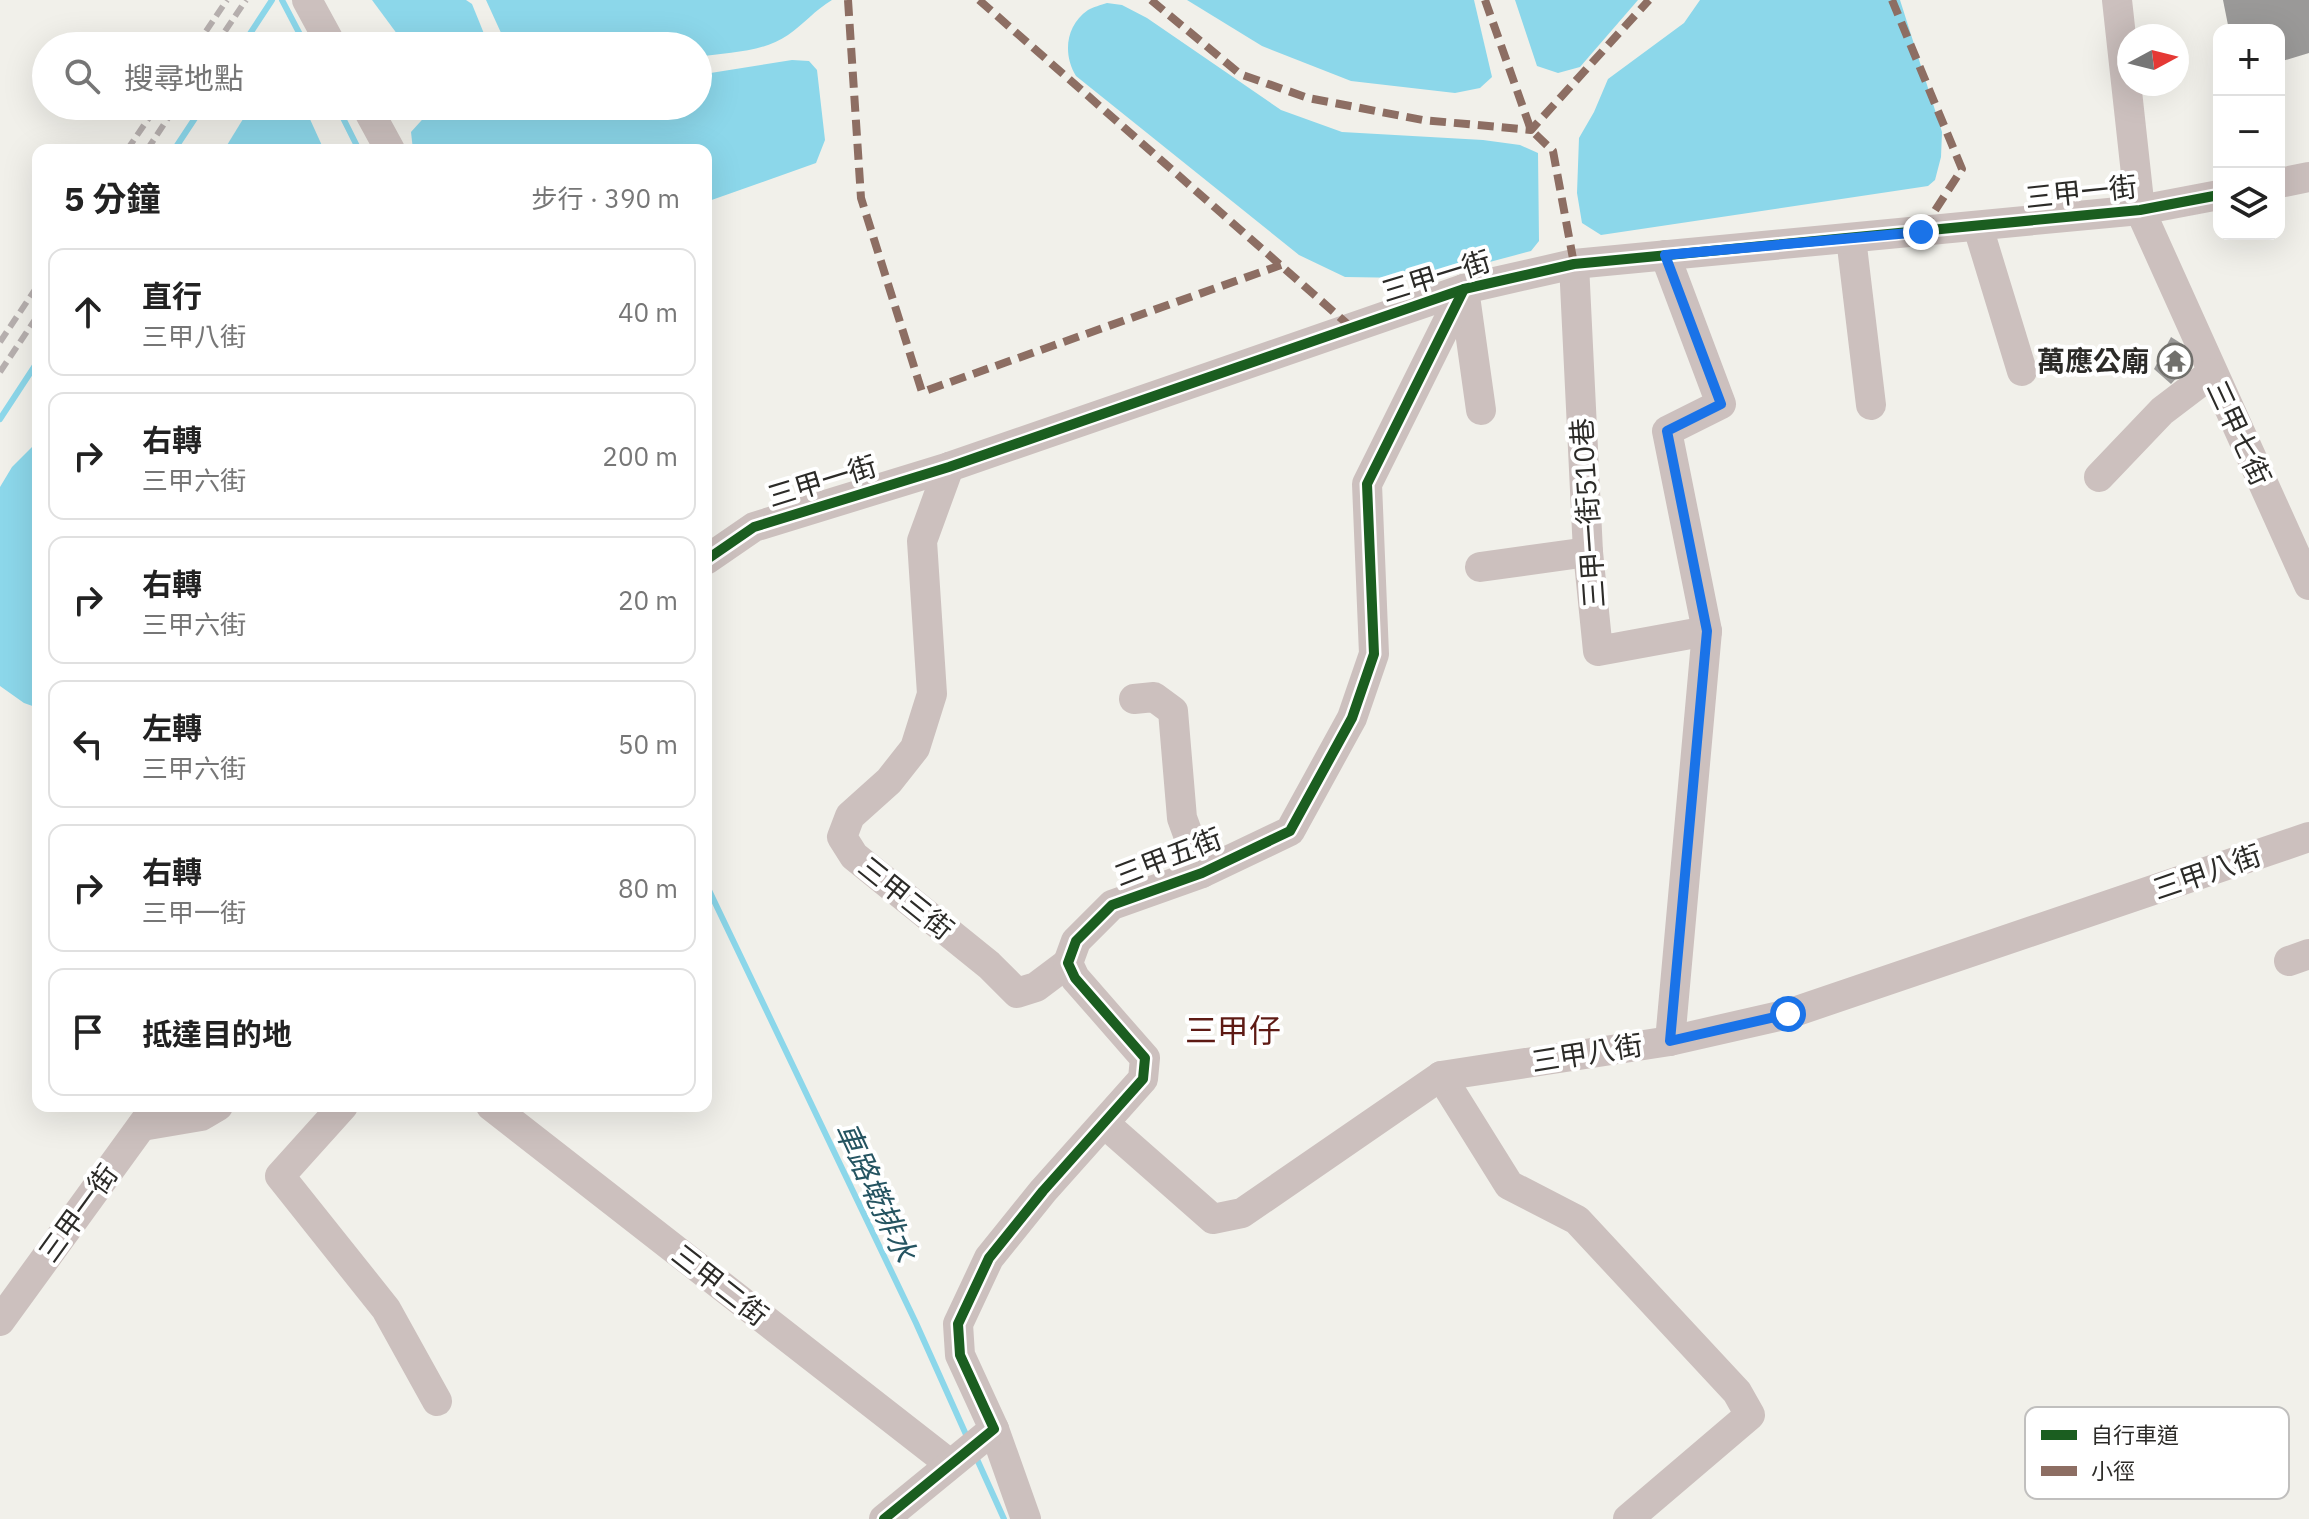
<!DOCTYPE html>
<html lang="zh-TW">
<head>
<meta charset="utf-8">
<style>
	:root { --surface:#fff; --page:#f2f2f2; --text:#222; --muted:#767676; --line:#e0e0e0 }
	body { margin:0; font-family:"IBM Plex Sans","Noto Sans TC",sans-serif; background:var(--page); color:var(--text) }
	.controls { position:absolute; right:24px; top:24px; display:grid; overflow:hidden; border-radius:16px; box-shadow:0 8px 32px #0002 }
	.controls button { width:72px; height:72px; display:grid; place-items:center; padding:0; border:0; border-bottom:2px solid var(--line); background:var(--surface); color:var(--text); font:40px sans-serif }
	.compass { position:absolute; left:2117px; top:24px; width:72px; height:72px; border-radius:50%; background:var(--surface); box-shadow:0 8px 32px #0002; rotate:83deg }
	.stop { position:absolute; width:24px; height:24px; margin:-18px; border:6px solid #1a73e8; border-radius:50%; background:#fff }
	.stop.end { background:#1a73e8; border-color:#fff; box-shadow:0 2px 8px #0008 }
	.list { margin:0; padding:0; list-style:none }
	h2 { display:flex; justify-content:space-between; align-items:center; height:104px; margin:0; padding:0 32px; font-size:34px }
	h2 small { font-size:26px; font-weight:400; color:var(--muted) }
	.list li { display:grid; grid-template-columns:52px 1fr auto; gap:24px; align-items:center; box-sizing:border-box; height:128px; margin:0 16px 16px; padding:0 16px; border:2px solid var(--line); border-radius:16px }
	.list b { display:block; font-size:30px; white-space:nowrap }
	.list p { margin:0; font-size:26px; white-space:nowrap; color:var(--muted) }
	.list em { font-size:26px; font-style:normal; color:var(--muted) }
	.icon { flex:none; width:44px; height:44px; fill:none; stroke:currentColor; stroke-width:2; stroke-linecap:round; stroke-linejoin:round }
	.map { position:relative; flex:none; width:2309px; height:1519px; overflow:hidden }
	.search { position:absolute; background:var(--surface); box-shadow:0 8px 32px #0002; left:32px; top:32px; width:680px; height:88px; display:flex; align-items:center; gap:20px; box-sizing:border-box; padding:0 28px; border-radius:44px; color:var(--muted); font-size:30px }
	.panel { position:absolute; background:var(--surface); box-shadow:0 8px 32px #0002; left:32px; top:144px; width:680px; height:968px; border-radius:16px }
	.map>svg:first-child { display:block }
</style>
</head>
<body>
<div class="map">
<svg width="2309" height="1519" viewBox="0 0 2309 1519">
	<rect width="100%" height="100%" fill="#f1f0ea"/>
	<g fill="#8cd7ea">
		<polygon points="372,0 466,0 472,4 489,46 406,46"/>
		<path d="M486,0h346c-17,10 -28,24 -44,35 -26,18 -60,17 -90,22v-11h-191z"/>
		<polygon points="1187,0 1474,0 1492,77 1480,88 1455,93 1351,81 1262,46"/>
		<polygon points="1515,0 1638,0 1580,67 1558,73 1537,66"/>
		<polygon points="1700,0 1900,0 1942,132 1941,157 1935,180 1928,186 1601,235 1582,223 1577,193 1579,138 1594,112 1608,79 1684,23"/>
		<path d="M1107,3l15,2 25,13 134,92 61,22 141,8 37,5 18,8 1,88 -8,10 -94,25 -28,2 -64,-1 -46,-22 -223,-179c-13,-21 -11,-50 12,-66 5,-3 13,-5 19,-7z"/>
		<polygon points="792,60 809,61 817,70 825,140 816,163 706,202 706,150 413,150 411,132 430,111 431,106 698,106 698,75"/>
		<polygon points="251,106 304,106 324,150 224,150"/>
		<polygon points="38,437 38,708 24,703 0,686 0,487 12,467 36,443"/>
	</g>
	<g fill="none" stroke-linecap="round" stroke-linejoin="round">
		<g stroke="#8cd7ea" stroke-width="6">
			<polyline points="282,0 306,46"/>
			<polyline points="242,46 272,0"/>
			<polyline points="337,106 359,150"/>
			<polyline points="174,150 203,106"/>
			<polyline points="0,419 38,361"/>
			<polyline points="706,884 916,1323 968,1439"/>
			<polyline points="976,1457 1004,1519"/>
		</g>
	</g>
	<g fill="#9a9998">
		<polygon points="2223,0 2309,0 2309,53 2279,62 2279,30 2229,30"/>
		<polygon points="2171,337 2198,354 2171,384 2154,369"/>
	</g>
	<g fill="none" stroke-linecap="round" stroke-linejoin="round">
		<g stroke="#ccc0be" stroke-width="30">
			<polyline points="307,0 332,46"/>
			<polyline points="2117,0 2140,210 2309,585"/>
			<polyline points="366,106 390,150"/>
			<polyline points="2279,183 2309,177"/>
			<polyline points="1978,227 2022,371"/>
			<polyline points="1851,238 1871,405"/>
			<polyline points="1665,255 1721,404 1667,431 1707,631 1670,1041"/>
			<polyline points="1574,264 1588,552 1598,651 1707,631"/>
			<polyline points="1464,289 1481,410"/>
			<polyline points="949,467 922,541 932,694 915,748 889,781 850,816 842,837 854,856 989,965 1017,993 1036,987 1068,963"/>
			<polyline points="2099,477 2162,411 2212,373"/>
			<polyline points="706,560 754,527 949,467 1464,289 1574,264 2140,210 2219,195"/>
			<polyline points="1480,567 1588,552"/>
			<polyline points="1134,699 1154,697 1173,711 1182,818 1202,873"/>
			<polyline points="2289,961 2309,954"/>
			<polyline points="1441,1076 1509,1185 1577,1220 1737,1392 1750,1415 1628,1519"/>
			<polyline points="343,1106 280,1176 386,1309 437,1401"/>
			<polyline points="491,1106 950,1464"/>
			<polyline points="1105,1124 1213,1219 1242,1213 1441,1076 1670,1041 1788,1014 2309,837"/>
			<polyline points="142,1126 201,1116 218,1106"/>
			<polyline points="0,1321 156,1106"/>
			<polyline points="994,1429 1026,1519"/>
			<polyline points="884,1519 994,1429 960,1355 958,1324 989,1258 1043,1191 1143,1079 1145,1058 1075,978 1068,963 1076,941 1112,905 1202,873 1290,831 1352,718 1374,654 1367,484 1464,289"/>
		</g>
		<g stroke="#b6afae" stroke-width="6" stroke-dasharray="12 6" stroke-linecap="butt">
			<polyline points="196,46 227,0"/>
			<polyline points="215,46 246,0"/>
			<polyline points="127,150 157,106"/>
			<polyline points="147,150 176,106"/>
			<polyline points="0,342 38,285"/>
			<polyline points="0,372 38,315"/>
		</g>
		<g stroke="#8d6e63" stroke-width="8" stroke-dasharray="16 8" stroke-linecap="butt">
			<polyline points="848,0 861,198 922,392 1281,265"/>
			<polyline points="979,0 1352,328"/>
			<polyline points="1151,0 1240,74 1308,98 1423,120 1531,130 1649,0"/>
			<polyline points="1485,0 1531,130 1553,151 1574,264"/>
			<polyline points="1892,0 1962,169 1921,232"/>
		</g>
		<g stroke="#fff" stroke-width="15">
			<g id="cycleway">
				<polyline points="706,560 754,527 949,467 1464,289 1574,264 2140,210 2219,195"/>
				<polyline points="884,1519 994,1429 960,1355 958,1324 989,1258 1043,1191 1143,1079 1145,1058 1075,978 1068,963 1076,941 1112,905 1202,873 1290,831 1352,718 1374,654 1367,484 1464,289"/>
			</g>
		</g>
		<use href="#cycleway" stroke="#1b5e20" stroke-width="10"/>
	</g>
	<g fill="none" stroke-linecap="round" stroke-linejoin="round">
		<polyline stroke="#1a73e8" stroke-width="10" points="1788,1014 1670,1041 1707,631 1667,431 1721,404 1665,255 1921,232"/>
	</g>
	<defs>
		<g id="temple-ring" transform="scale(1.8)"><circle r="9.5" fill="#fff" stroke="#71706c" stroke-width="1.5"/><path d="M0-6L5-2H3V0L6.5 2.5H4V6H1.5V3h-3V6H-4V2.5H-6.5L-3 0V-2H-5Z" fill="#71706c"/></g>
	</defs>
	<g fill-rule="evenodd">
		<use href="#temple-ring" x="2175" y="361"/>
	</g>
	<g text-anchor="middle" stroke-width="8" stroke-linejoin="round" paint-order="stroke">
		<g font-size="28" fill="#2c2b28" stroke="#fff">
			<text transform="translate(2081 192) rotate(-6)" y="10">三甲一街</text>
			<text transform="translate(1436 276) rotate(-17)" y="10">三甲一街</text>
			<text transform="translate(2239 433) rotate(65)" y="10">三甲七街</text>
			<text transform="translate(822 481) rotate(-17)" y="10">三甲一街</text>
			<text transform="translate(1588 513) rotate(-94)" y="10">三甲一街510巷</text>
			<text transform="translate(1168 857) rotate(-21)" y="10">三甲五街</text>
			<text transform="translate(2207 872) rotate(-19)" y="10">三甲八街</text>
			<text transform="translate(906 898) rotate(39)" y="10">三甲三街</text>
			<text transform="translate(1587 1053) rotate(-9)" y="10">三甲八街</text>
			<text transform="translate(78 1213) rotate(-54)" y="10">三甲一街</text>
			<text transform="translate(720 1285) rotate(38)" y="10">三甲二街</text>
		</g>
		<g font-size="28" font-weight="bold" fill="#2c2b28" stroke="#fff" text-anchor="end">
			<text x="2149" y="371">萬應公廟</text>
		</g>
		<g font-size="30" font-style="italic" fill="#255461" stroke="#fff">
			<text transform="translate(875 1192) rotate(65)" y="10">車路墘排水</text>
		</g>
		<g font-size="32" fill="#5e1a14" stroke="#fff">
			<text x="1233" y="1042">三甲仔</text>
		</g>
	</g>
	<rect x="2025" y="1407" width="264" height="92" rx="12" fill="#fff" stroke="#c0bfbe" stroke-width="2"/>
	<rect x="2041" y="1430" width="36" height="10" fill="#1b5e20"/>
	<rect x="2041" y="1466" width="36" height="10" fill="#8d6e63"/>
	<g font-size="22" fill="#2c2b28">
		<text x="2091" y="1443">自行車道</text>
		<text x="2091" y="1479">小徑</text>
	</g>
</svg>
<div class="controls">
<button>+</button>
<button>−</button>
<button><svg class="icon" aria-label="layers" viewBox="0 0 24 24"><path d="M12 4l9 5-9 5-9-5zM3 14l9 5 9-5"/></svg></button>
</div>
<svg class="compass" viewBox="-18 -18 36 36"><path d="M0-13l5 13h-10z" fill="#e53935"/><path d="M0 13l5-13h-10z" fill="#767676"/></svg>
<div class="stop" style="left:1788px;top:1014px"></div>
<div class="stop end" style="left:1921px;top:232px"></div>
<div class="search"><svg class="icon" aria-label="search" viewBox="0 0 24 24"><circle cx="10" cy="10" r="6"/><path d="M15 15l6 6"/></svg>搜尋地點</div>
<section class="panel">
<h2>5 分鐘<small>步行 · 390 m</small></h2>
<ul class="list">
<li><svg class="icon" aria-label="ahead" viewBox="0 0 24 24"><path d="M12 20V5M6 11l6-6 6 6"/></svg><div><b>直行</b><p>三甲八街</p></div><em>40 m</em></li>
<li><svg class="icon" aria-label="right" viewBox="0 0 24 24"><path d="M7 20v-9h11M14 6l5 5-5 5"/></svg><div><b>右轉</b><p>三甲六街</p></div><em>200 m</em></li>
<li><svg class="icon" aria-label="right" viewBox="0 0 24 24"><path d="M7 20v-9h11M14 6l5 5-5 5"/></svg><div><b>右轉</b><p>三甲六街</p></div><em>20 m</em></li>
<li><svg class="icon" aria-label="left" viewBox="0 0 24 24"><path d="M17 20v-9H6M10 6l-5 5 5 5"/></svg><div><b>左轉</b><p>三甲六街</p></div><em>50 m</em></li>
<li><svg class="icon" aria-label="right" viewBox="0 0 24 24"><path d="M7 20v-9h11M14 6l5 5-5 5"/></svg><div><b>右轉</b><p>三甲一街</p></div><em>80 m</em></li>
<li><svg class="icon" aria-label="arrive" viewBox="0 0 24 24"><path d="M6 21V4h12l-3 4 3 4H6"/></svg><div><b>抵達目的地</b></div></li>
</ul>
</section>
</div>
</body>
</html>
